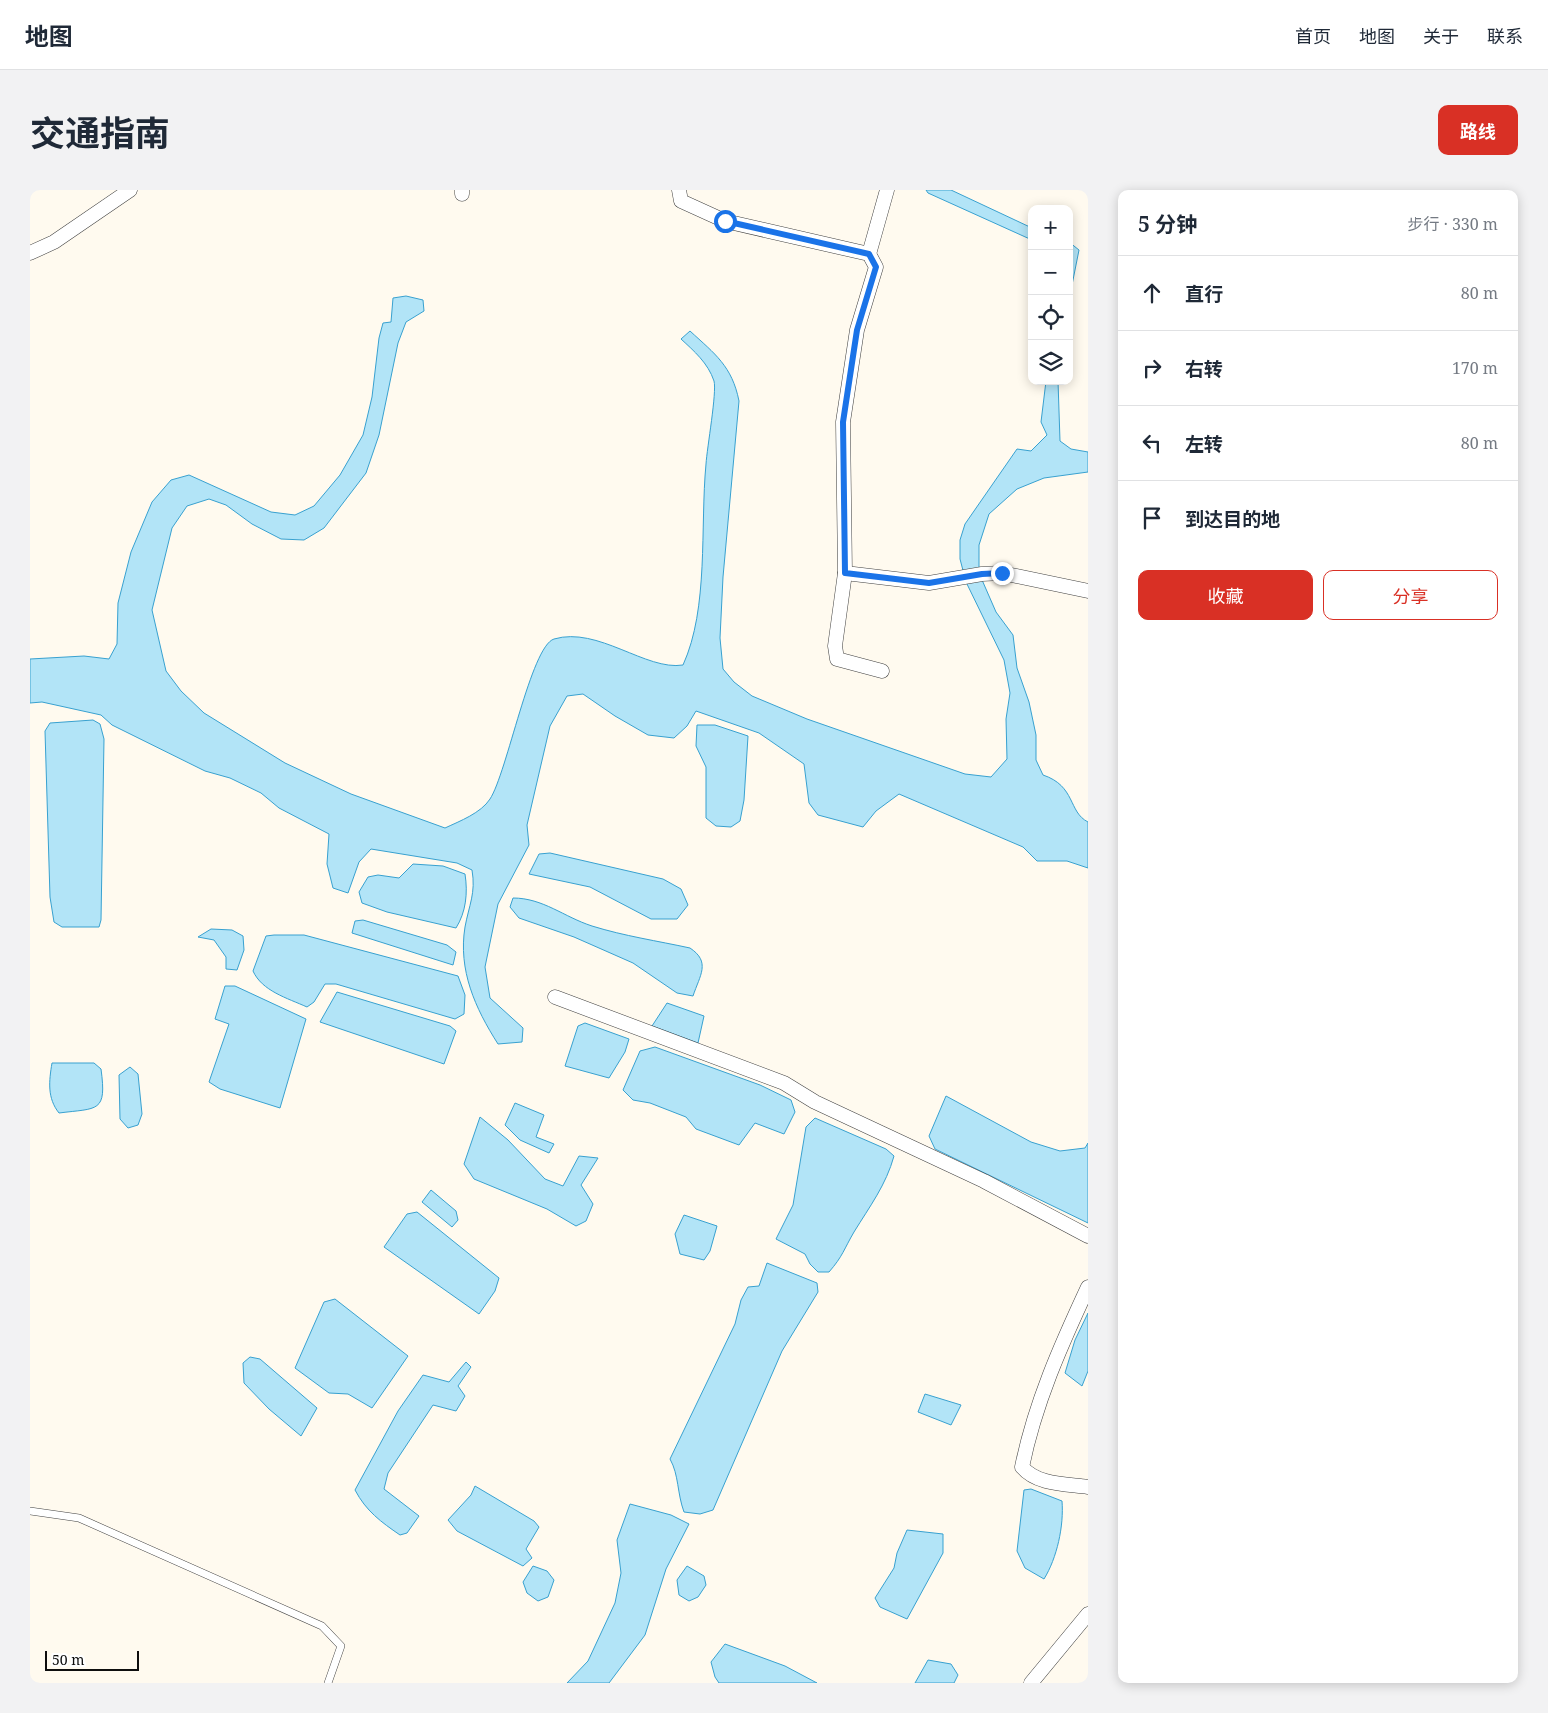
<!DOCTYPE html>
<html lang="zh">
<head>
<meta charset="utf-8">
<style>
	:root { --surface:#fff; --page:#f2f2f3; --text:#1f2937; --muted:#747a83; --line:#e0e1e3; --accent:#d93025 }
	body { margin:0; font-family:"Noto Serif","Noto Sans SC",serif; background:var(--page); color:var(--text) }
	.controls { position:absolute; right:15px; top:15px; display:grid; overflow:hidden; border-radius:10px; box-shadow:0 2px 12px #0003 }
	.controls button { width:45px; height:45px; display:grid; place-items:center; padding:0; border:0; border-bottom:1px solid var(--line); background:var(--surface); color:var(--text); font:25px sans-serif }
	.scale { position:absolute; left:15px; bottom:12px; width:94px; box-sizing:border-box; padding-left:5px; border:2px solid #0e0e0e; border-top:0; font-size:14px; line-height:18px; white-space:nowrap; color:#0e0e0e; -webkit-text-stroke:4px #fff; paint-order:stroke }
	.stop { position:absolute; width:15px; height:15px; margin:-11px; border:4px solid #1a73e8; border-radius:50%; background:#fff }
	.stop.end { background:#1a73e8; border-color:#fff; box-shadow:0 1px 5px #0008 }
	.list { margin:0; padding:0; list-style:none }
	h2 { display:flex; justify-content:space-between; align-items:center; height:65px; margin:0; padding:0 20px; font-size:21px }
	h2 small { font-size:16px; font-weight:400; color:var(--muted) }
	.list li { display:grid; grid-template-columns:32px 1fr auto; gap:15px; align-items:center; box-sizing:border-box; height:75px; padding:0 20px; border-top:1px solid var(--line) }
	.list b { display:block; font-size:19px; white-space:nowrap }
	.list em { font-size:16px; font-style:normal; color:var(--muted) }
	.actions { display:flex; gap:10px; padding:15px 20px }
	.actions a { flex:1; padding:11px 0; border:1px solid var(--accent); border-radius:10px; text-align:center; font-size:18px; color:var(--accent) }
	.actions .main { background:var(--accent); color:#fff }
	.icon { flex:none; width:28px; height:28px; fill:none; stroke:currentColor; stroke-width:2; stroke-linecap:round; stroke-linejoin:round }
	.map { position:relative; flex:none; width:1058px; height:1493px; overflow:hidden; border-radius:10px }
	header { display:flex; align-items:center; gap:30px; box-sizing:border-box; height:70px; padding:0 25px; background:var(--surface); border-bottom:1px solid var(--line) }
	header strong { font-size:24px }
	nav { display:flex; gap:28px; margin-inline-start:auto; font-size:18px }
	.intro { display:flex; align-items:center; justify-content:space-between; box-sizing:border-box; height:120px; padding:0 30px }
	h1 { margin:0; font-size:35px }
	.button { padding:12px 22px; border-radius:10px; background:var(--accent); color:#fff; font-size:18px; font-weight:700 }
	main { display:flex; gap:30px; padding:0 30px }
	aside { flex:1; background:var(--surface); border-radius:10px; box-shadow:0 2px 12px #0003 }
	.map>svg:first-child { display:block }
</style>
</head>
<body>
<header>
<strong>地图</strong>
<nav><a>首页</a><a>地图</a><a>关于</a><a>联系</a></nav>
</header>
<div class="intro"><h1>交通指南</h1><a class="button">路线</a></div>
<main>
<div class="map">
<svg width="1058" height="1493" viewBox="0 0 1058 1493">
	<rect width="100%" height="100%" fill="#fffaef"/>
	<g fill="#b2e4f7" stroke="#38a1d0">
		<polygon points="896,0 921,0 1002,38 1002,50 898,3"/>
		<polygon points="1039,52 1049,60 1039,110"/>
		<path d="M376,106l17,4 1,11 -18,11 -8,21 -19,92 -13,38 -42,55 -20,12 -23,-1 -29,-15 -26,-19 -17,-6 -22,7 -15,22 -20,82 14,61 15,20 23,22 81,50 66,31 94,34c15,-7 36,-15 45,-29 17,-26 41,-153 64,-160 44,-13 92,32 129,26 26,-57 17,-138 23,-201 1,-16 11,-72 8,-83 -6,-18 -20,-30 -33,-42l9,-8c25,23 42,35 49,70l-16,176 -3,61 3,31 11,13 18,14 55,23 158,55 26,3 16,-18 -1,-40 4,-26 -6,-33 -38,-78 -6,-23v-19l5,-16 52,-75 14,2 16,-16 -6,-13 5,-41h12l2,60 11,8 17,3v20l-44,6 -27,11 -28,25 -10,31v28l17,39 17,23 4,33 12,34 7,33v25l7,15c33,11 25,37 45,47v46l-21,-7h-30l-14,-14 -124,-53 -23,17 -13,16 -45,-12 -9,-12 -5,-39 -45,-31 -63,-22 -9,15 -13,12 -26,-3 -33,-19 -32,-22 -16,2 -17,30 -23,99 2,20 -31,59 -13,63 5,31 33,30 -1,14 -24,2c-23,-36 -40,-74 -33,-117 4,-22 11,-34 7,-57l-15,-7 -86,-14 -12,13 -11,31 -15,-5 -6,-24 2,-30 -50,-26 -18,-15 -31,-15 -25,-7 -93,-46 -11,-10 -59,-13 -12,1v-44l54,-3 25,3 8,-15 1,-41 13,-51 21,-50 19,-22 18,-5 82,37 24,3 19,-9 26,-31 23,-40 9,-38 7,-59 4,-15 8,-1 2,-24z"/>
		<polygon points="63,530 70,534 74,549 71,730 69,737 32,737 24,732 20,707 15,541 20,533"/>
		<polygon points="667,535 685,535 718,546 714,610 710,631 701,637 686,636 676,628 676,577 666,556"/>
		<polygon points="520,663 633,689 651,699 658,715 647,729 621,729 560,697 499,684 509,664"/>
		<path d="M383,674l30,2 22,8c3,19 1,38 -9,54l-69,-16 -25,-9 -3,-11 9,-15 10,-2 21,3z"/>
		<path d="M483,708c30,0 51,19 79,28 32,10 66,15 98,22 21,14 10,27 3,48l-16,-3 -44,-30 -59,-26 -55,-19 -9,-11z"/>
		<polygon points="333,730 417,755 426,762 423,775 322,743 325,731"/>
		<polygon points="181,739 202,740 213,746 214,760 207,780 196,779 196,767 184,750 168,747"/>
		<path d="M244,745h30l154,41 7,19 -1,19 -9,5 -119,-35h-11l-11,18 -7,5c-20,-9 -45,-16 -54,-36l13,-35z"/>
		<polygon points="195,796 205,796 276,829 250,918 190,899 179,892 199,834 185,829"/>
		<polygon points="307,802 420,836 426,841 414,874 290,832"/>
		<polygon points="637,813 674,826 668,853 622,836"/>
		<polygon points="555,833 599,849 595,862 579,888 535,876 548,836"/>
		<polygon points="625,857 730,895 761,910 765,922 754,944 725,933 709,955 666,939 656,927 620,913 603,910 593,900 610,861"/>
		<path d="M22,873h42l7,6c6,44 -3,39 -42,44 -12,-15 -10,-32 -7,-50z"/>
		<polygon points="100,877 108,884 112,924 108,935 98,938 90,929 89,885"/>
		<polygon points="916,906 1001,952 1030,961 1055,958 1058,953 1058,1033 905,959 899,946"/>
		<polygon points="485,913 514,925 506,947 524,954 519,963 490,950 475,935"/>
		<polygon points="450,927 478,950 515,989 533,996 549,966 568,968 551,995 563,1014 556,1031 546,1036 517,1019 444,989 434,974"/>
		<path d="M785,928l71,31 8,7c-8,29 -24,50 -40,76 -10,17 -11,24 -25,40h-11l-8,-8 -5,-10 -29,-15 17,-34 13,-78z"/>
		<polygon points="401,1000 426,1021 428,1030 422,1037 392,1012"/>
		<polygon points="387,1022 469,1088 465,1101 449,1124 354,1057 377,1024"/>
		<polygon points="654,1025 687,1036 680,1061 674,1070 650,1064 645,1044"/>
		<path d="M737,1073l50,20 1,9 -36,59 -69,159 -13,4 -16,-2c-7,-19 -5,-37 -14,-53l65,-135 6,-24 7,-13 11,-1z"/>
		<polygon points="305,1109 378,1166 342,1218 318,1204 299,1203 265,1178 294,1112"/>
		<polygon points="1058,1123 1058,1181 1052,1196 1035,1183 1045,1150"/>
		<polygon points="220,1167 230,1169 287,1218 271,1246 239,1219 214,1193 213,1173"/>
		<path d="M436,1172l5,5 -13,19 7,10 -9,15 -23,-6 -45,68 -4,16 35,27 -12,17 -7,2c-19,-13 -34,-24 -45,-45l43,-79 25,-36 26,7z"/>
		<polygon points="895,1204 931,1215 921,1235 888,1222"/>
		<polygon points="445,1296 504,1331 509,1337 496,1359 502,1368 493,1376 427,1341 418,1330 441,1305"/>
		<path d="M1001,1299l31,12c2,25 -5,57 -18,78l-19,-11 -8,-17 7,-61z"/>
		<polygon points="600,1314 641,1325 659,1334 636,1379 615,1445 579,1493 537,1493 558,1471 585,1413 591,1383 587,1350"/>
		<polygon points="877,1340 913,1344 913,1363 877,1429 850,1417 845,1408 864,1378 867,1363"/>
		<polygon points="503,1376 517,1381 524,1390 518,1407 508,1411 497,1403 493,1392"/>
		<polygon points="657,1376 674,1386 676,1395 668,1407 659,1411 649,1405 647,1390"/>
		<polygon points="695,1454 755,1476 787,1493 689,1493 685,1487 681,1472"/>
		<polygon points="898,1470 921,1474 928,1485 924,1493 885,1493"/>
	</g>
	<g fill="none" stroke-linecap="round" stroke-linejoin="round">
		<g stroke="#414141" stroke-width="8">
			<polyline id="lane" points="0,1321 49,1328 292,1436 311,1456 298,1493"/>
		</g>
		<g stroke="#414141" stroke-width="15">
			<g id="street">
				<polyline points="649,0 651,11 695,31 839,64 846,77 827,140 813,232 815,383 805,456 807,469 852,481"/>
				<polyline points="432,4 432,0"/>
				<polyline points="0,63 24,52 100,0"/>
				<polyline points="839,64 857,0"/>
				<polyline points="815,383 899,393 952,384 972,383 1058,401"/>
				<polyline points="525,807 754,893 785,912 954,991 1058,1046"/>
				<path d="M1058,1097c-27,58 -53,116 -66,180 15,18 44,17 66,20"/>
				<polyline points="1001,1493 1058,1424"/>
			</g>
		</g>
		<use href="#lane" stroke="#fff" stroke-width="7"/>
		<use href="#street" stroke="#fff" stroke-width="14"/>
	</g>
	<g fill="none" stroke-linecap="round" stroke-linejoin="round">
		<polyline stroke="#1a73e8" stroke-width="6" points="695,31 839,64 846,77 827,140 813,232 815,383 899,393 952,384 972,383"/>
	</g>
</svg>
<div class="controls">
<button>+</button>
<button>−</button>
<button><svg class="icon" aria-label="locate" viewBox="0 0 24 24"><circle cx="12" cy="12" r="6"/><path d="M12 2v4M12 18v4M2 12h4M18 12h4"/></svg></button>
<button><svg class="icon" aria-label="layers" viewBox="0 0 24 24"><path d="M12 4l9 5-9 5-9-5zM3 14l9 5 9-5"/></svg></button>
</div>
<div class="scale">50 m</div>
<div class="stop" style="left:695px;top:31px"></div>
<div class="stop end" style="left:972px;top:383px"></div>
</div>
<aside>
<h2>5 分钟<small>步行 · 330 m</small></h2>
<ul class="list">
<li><svg class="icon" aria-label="ahead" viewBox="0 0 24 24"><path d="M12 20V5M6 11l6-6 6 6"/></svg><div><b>直行</b></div><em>80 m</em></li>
<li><svg class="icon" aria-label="right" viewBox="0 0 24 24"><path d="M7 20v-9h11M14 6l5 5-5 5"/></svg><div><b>右转</b></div><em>170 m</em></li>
<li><svg class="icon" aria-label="left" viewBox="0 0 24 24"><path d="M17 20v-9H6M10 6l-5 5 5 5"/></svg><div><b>左转</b></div><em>80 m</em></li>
<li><svg class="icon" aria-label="arrive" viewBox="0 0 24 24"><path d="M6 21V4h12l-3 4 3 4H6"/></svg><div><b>到达目的地</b></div></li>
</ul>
<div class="actions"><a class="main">收藏</a><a>分享</a></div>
</aside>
</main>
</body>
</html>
